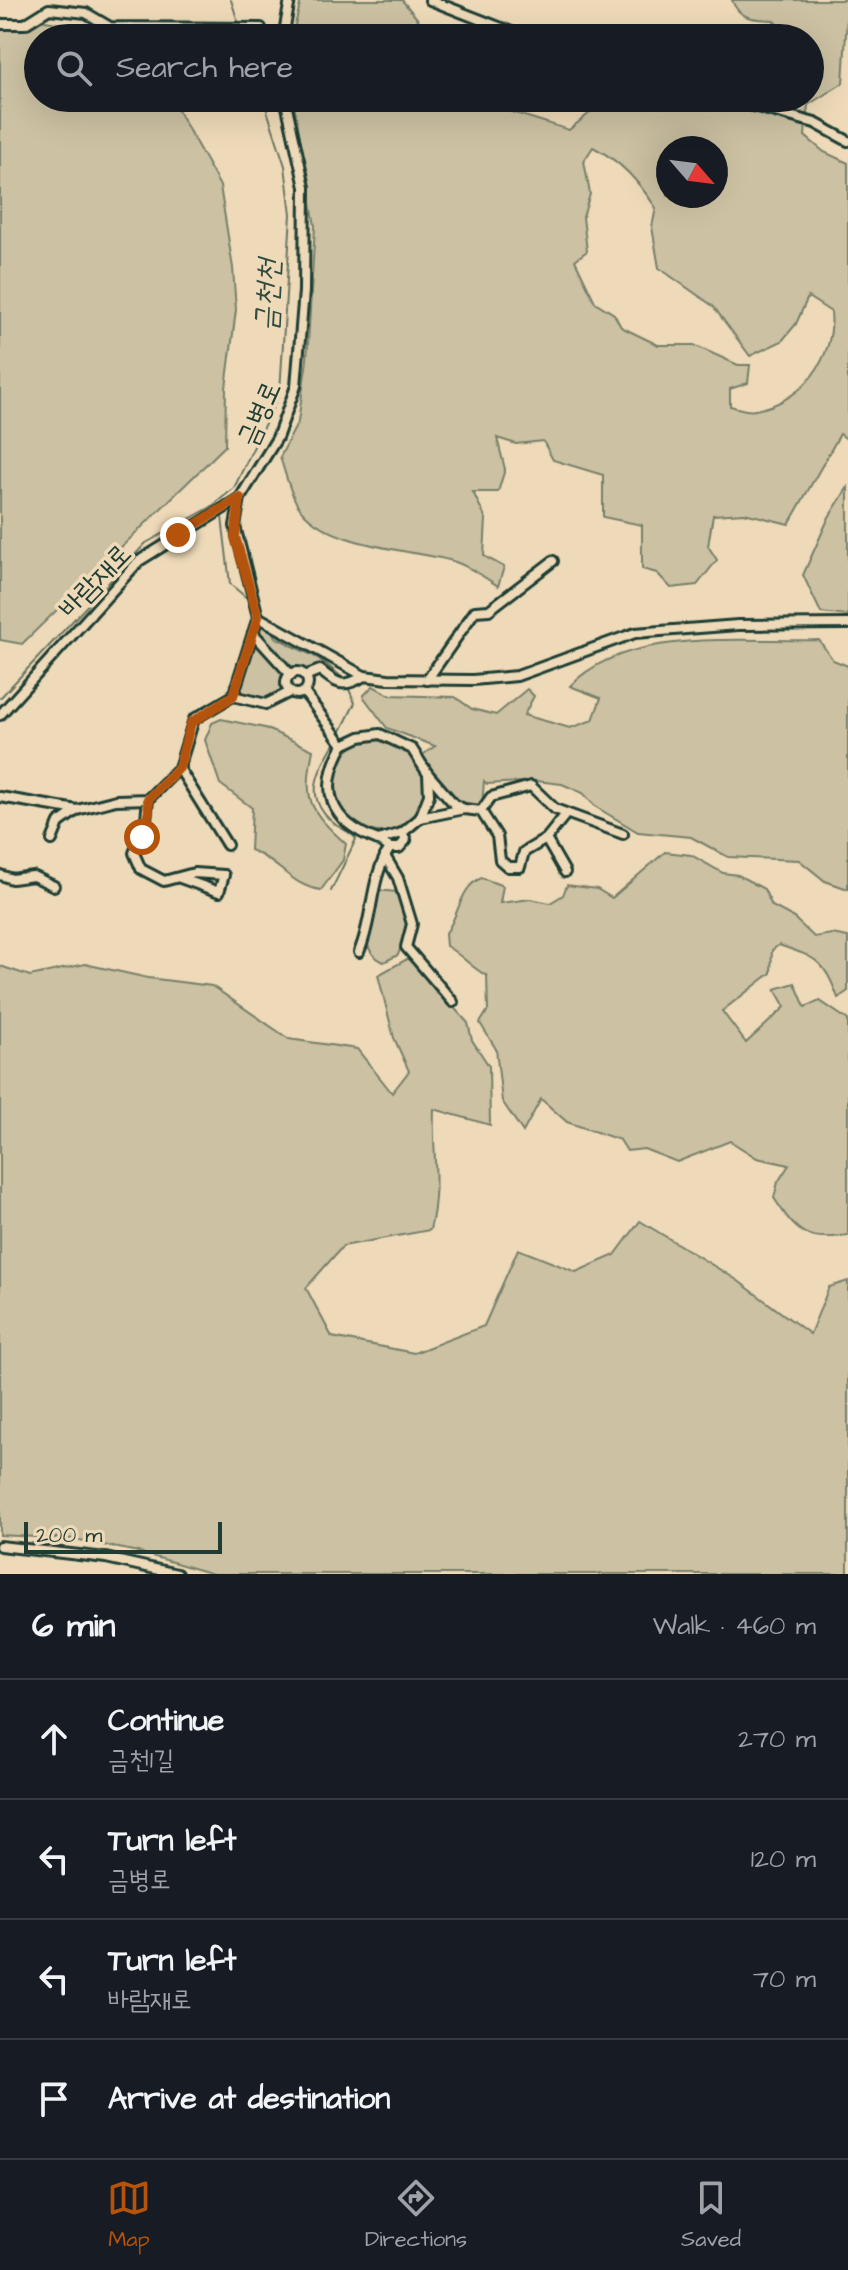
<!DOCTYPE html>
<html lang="en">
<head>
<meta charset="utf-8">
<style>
	:root { --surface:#171b24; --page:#20242c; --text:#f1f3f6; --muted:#9ea1a6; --line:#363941; --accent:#b45309 }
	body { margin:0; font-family:"Architects Daughter","Poor Story",sans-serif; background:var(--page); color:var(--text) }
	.compass { position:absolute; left:656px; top:136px; width:72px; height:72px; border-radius:50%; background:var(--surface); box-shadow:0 8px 32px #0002; rotate:118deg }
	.scale { position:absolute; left:24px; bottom:20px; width:198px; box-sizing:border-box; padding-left:8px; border:4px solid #1f3d34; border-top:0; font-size:22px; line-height:28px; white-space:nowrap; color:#1f3d34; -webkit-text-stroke:6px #eedab8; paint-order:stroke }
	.stop { position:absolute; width:24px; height:24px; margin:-18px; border:6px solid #b45309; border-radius:50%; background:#fff }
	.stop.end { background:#b45309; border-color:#fff; box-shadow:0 2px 8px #0008 }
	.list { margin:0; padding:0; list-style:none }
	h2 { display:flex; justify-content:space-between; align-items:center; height:104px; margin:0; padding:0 32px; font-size:34px }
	h2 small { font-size:26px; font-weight:400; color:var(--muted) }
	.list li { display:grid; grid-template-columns:52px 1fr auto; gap:24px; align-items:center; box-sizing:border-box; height:120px; padding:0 32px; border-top:2px solid var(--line) }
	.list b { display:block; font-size:30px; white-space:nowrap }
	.list p { margin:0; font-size:26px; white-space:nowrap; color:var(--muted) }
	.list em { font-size:26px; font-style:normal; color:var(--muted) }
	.icon { flex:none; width:44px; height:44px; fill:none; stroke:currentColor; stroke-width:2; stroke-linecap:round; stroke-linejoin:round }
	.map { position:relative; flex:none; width:848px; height:1574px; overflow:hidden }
	.search { position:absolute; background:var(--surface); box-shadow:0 8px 32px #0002; left:24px; right:24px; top:24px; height:88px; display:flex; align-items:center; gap:20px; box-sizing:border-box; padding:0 28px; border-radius:44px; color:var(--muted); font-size:30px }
	.sheet { height:584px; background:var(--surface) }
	nav { display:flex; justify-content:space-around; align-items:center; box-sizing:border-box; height:112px; border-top:2px solid var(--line); background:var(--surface); font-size:22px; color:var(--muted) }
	nav a { display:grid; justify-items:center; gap:4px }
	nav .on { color:var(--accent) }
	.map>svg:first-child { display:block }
</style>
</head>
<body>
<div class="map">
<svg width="848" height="1574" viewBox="0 0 848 1574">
	<rect width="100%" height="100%" fill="#eedab8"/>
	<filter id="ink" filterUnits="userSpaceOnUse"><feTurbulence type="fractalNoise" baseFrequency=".0125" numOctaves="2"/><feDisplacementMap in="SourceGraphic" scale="16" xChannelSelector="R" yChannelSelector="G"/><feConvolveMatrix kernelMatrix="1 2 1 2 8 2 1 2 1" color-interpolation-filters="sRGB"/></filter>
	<g filter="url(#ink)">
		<g fill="#ccc1a2" stroke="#767f6b" stroke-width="2" fill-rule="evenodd">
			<polygon points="301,0 402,0 433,38 292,38"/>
			<path d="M732,0h116l-5,83 -35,22 -3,31 19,16 24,11v277l-8,-6 -51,90 -45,-11 -31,2 -5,31 9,14 -20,25 -26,3 -14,-15 -15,-4v-44l-39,-8v-42l-50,-15 -10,-19 -27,3 -19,-6 8,31 -7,23h-25l13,27 -2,37 20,11 -6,19c-15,-10 -31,-21 -49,-26 -43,-11 -127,-14 -152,-56 -8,-14 -12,-32 -17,-47l18,-35 9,-62 8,-134 -22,-128h184l3,4 89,28 39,-32h202v-60h-19l-18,-18c-18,-1 -34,0 -41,-20zM593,147c29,15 45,34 63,61l-4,19 7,41 54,38 37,50 32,-15 14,-17 12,-27 23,15c5,46 -30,91 -76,98 -7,2 -17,-2 -25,-4v-17l18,-6 2,-18h-12l-44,-20h-36l-37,-18 -7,-13 -19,-12 -20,-42 12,-9 -4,-34 7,-23 -6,-33zM668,148h48v48h-48z"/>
			<polygon points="27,18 149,38 38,38 38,98 171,98 220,186 233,268 236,310 226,388 225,446 22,644 0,640 0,21"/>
			<polygon points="848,487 848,616 821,613 803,575 829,517"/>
			<polygon points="259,626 268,627 277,638 318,658 344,682 319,667 304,670 286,667 262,636"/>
			<path d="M819,640l14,20 15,6v223l-23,-8 -26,-21 -71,-3 -37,-20 -53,-5 -42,-25 -13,-14 -21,-9 -26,-3 -49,3 -3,-3 -2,26 -24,-3 -37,-48 14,-10 -48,-18 -24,-32 10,-10 17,9 65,2 17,12 24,6 31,-26 7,7 -10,19 46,13 23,-8 8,-22 -31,-12c56,-59 172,-44 249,-46z"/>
			<polygon points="253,642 257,642 282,672 280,691 270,700 241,692"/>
			<path d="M221,719l44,9 48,22c-10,51 -4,60 33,94l-3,16 -22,30c-29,-3 -43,-30 -71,-40l2,-42 -32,-24 -15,-44 7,-17z"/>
			<circle cx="380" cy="785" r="47"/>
			<path d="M665,852l26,3 32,18 15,2 26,14 8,17 21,11 21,20 18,-3 16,3v54l-10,7c-14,-38 -21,-40 -59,-53l-7,5 -1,23 -49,38 24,32 39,-36 -10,-18 20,-6 10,24 15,-6 28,19v215c-42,8 -52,-3 -74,-37l4,-16 11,-17 -32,-7 -27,-17 -53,21 -33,-13 -17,2 -7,-11 -53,-18 -26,-23 -18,33 -21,-31 -6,-52 -16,-26 8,-13 -1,-34c-17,-9 -25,-21 -41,-30l-1,-12c14,-17 15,-49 37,-56l21,8 -3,17 31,-4 19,4 13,-8 4,-10 30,4 15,9z"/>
			<path d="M376,890l21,2 12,32 -11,31 -14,7c-30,-13 -13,-46 -8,-72z"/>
			<path d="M409,958l59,65 4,17 17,26 1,59 -56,-16c-2,44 7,76 -4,121l-87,16 -37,42 26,49 82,16 70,-27 34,-77 58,23 39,-17 25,-34 97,59 73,54 19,-47 19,-6v293h-635l-75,-22 -64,-13 -74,-4v-569l30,10 55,-12 63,14 64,8 77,53 68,10 35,44 17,-22 -15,-33 -16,-63z"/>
		</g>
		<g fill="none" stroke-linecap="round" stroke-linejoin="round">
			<g stroke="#6a7663" stroke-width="2">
				<polyline points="231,0 239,25"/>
				<polyline points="222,517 230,584 248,599"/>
				<polyline points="275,633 290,645 318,657 344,679"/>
				<polyline points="0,698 146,543 211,507 234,488 280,392 291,214 285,166 263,98"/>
				<polyline points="340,733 355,703 347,685"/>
				<path d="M331,891l25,-52c-5,-7 -13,-9 -20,-14 -34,-26 -19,-52 -1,-83"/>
			</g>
			<g stroke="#1f3d34" stroke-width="14">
				<g id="minor">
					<polyline points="430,0 527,38"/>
					<polyline points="0,24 25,24 49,9 86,13 110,27 261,28"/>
					<polyline points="283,38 290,0"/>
					<polyline points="285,98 305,187 304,291 296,386 277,438 240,498 235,526 258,617 364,676 388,679 473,680 517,676 635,633 738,625 848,624"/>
					<polyline points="724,98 815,123 848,141"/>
					<polyline points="253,633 291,675"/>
					<circle cx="297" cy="683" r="11"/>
					<path d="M305,676l15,-6c17,14 23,19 44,6"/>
					<polyline points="427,680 475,611 489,610 553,561"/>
					<polyline points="304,692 343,745"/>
					<polyline points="233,696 266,704 290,692"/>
					<polyline points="0,715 139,561 240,498"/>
					<polyline points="179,768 227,845"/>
					<polyline points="429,775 454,804 464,809"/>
					<polyline points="0,797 77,810 116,800 148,799 179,768 194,719 233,696 258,617"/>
					<polyline points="148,799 145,829 134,853 141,869 164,881 194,873 224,875 219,892 180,878"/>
					<polyline points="481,811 491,797 531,786 555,809 623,834"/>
					<polyline points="546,839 565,872"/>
					<polyline points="52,840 59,823 77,810"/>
					<path d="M378,840c-49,-18 -60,-51 -35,-95l17,-8 20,-3 32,15 16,25 1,21 -9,23 44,-9 17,2 16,25 3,24 8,7h12l4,-15 22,-13 20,-25"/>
					<polyline points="390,848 378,840 402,833 420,818"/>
					<polyline points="385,856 398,878 412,924 406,947 453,1002"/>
					<polyline points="0,875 12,879 33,876 54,886"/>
					<path d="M359,952c15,-35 10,-72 31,-104h9l7,-8 -4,-7"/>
					<polyline points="0,1546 106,1558 177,1574"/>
				</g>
			</g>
			<use href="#minor" stroke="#eedab8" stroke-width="8"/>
		</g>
	</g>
	<g fill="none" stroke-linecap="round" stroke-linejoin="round" filter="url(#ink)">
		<polyline stroke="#b45309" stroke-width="10" points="142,837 149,811 148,799 179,768 191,723 233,696 258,617 235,537 240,498 178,535"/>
	</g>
	<g text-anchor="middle" stroke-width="7" stroke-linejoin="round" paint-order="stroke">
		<g font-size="28" fill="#1f3d34" stroke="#eedab8">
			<text transform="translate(258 413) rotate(-66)" y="10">금병로</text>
			<text transform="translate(94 580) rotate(-46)" y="10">바람재로</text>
		</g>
		<g font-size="30" font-style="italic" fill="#324b40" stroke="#eedab8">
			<text transform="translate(267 295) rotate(-87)" y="10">금천천</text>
		</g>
	</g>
</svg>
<svg class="compass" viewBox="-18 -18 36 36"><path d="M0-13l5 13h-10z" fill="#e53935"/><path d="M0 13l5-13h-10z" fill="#9ea1a6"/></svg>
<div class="scale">200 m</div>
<div class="stop" style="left:142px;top:837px"></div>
<div class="stop end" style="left:178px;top:535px"></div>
<div class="search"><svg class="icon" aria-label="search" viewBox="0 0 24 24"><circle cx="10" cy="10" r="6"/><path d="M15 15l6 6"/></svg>Search here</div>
</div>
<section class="sheet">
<h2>6 min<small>Walk · 460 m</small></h2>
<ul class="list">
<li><svg class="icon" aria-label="ahead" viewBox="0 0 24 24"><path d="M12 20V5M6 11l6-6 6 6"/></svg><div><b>Continue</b><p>금천1길</p></div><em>270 m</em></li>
<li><svg class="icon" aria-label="left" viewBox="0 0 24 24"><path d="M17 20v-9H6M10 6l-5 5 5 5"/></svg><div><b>Turn left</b><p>금병로</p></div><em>120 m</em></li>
<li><svg class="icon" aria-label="left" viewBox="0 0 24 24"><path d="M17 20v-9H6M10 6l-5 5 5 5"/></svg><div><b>Turn left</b><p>바람재로</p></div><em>70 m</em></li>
<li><svg class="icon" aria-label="arrive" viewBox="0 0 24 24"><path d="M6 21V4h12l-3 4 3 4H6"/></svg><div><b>Arrive at destination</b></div></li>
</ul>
</section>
<nav>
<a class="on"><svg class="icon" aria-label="map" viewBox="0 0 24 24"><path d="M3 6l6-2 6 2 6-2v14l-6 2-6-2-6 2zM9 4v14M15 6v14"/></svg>Map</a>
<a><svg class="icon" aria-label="directions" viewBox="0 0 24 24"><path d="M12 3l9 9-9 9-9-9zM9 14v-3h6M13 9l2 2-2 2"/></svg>Directions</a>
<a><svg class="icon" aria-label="saved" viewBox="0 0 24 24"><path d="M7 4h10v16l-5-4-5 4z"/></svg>Saved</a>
</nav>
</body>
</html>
